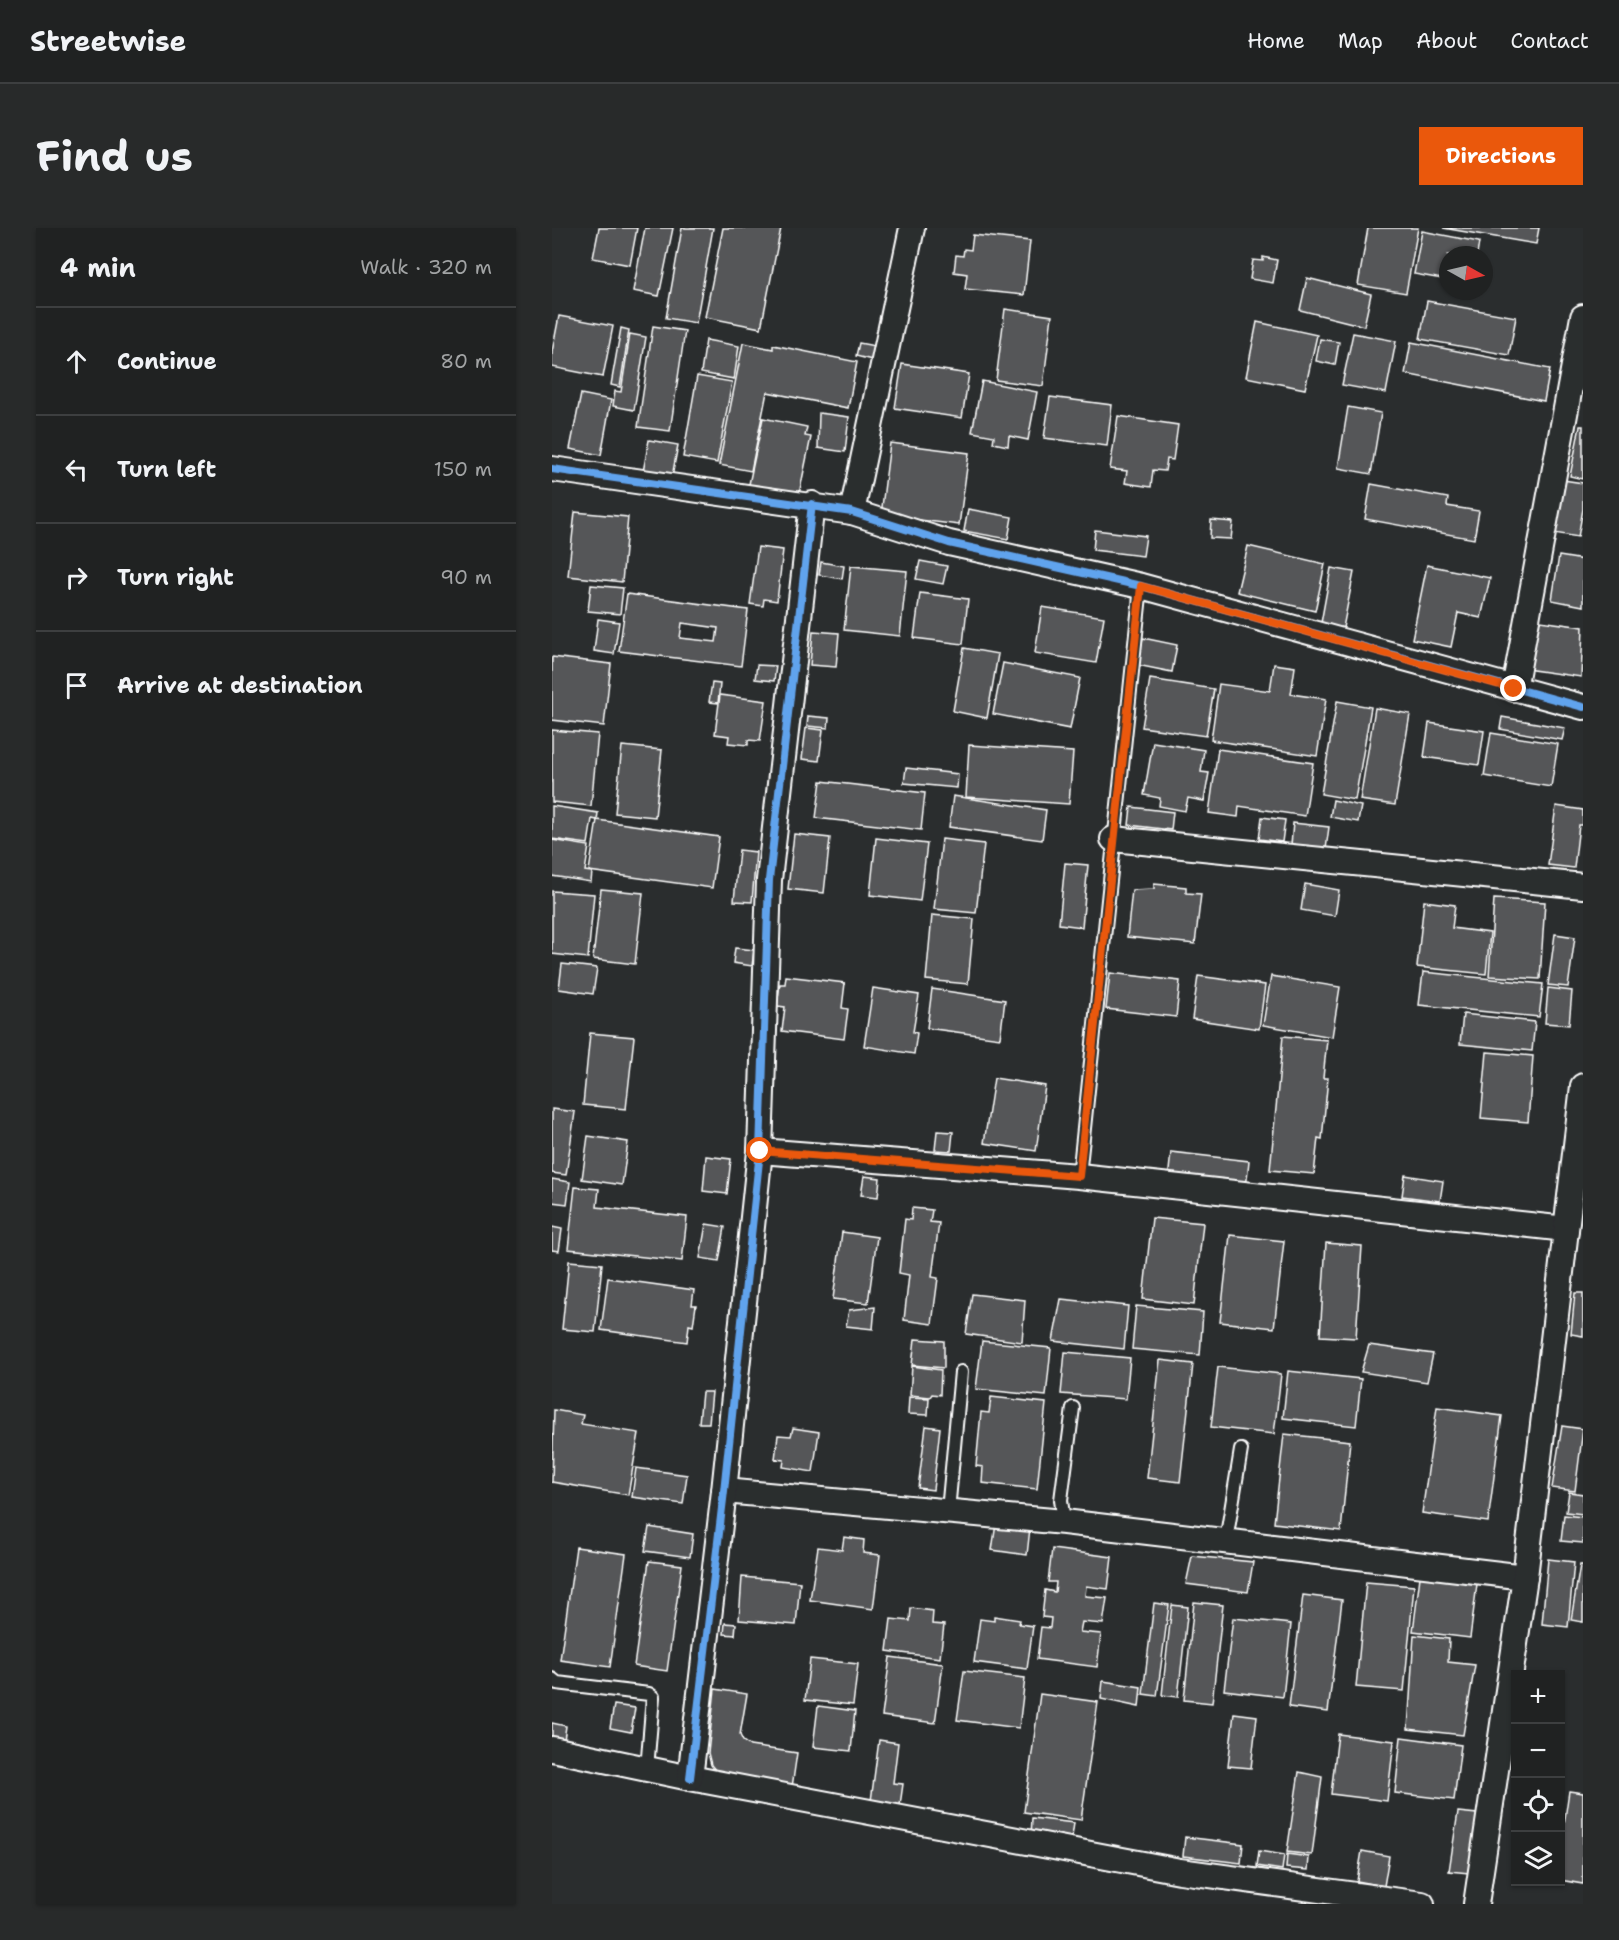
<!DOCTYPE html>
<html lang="en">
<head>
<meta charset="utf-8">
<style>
	:root { --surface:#202222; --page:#282a2a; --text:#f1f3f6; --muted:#a2a4a5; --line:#3d3f40; --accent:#ea580c }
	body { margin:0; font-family:"Shantell Sans",sans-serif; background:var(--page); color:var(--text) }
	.controls { position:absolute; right:18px; bottom:18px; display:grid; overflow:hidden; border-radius:0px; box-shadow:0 2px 4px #0004 }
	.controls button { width:54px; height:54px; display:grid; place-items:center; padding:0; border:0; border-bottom:2px solid var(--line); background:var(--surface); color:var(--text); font:30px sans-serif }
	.compass { position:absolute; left:887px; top:18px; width:54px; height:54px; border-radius:50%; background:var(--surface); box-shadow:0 2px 4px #0004; rotate:98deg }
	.stop { position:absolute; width:18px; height:18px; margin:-14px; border:4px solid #ea580c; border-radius:50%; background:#fff }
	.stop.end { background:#ea580c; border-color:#fff; box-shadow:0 2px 6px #0008 }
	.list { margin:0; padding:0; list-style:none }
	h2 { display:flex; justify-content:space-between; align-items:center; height:78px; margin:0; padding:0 24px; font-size:26px }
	h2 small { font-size:20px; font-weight:400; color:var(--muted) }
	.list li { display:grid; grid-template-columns:39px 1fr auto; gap:18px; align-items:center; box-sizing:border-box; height:108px; padding:0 24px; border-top:2px solid var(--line) }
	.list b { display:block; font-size:22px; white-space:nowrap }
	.list em { font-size:20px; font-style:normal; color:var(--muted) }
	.icon { flex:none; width:33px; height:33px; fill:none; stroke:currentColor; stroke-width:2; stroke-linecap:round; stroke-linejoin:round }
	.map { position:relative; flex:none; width:1031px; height:1676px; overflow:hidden; border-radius:0px }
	header { display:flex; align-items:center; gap:36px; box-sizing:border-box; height:84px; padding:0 30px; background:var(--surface); border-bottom:2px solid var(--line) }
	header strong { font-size:28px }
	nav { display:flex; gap:33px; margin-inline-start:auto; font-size:21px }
	.intro { display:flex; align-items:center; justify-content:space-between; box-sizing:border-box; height:144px; padding:0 36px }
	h1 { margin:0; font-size:42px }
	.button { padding:15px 27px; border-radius:0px; background:var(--accent); color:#fff; font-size:21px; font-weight:700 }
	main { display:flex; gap:36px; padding:0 36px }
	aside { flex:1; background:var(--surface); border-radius:0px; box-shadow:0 2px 4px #0004 }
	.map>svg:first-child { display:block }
</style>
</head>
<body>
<header>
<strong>Streetwise</strong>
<nav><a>Home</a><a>Map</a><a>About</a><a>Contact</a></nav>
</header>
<div class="intro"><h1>Find us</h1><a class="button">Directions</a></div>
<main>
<aside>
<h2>4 min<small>Walk · 320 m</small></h2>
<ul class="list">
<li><svg class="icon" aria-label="ahead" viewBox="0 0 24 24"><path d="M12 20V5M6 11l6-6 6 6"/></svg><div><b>Continue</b></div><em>80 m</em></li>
<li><svg class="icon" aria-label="left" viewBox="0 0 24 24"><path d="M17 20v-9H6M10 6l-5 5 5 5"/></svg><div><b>Turn left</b></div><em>150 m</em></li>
<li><svg class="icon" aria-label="right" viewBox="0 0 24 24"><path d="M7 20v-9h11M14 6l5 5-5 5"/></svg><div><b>Turn right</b></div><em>90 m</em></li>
<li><svg class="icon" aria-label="arrive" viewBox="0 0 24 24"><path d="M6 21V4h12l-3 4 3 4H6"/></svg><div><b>Arrive at destination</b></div></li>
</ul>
</aside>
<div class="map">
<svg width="1031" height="1676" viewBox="0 0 1031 1676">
	<rect width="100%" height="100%" fill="#2a2d2e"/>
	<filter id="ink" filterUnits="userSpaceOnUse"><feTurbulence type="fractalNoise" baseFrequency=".0167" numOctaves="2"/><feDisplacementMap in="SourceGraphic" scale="12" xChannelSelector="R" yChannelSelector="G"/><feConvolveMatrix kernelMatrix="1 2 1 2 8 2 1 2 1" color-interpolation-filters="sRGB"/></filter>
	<g filter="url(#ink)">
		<g fill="#555758" stroke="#fff" stroke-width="1.5" fill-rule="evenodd">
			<polygon points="47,0 85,0 78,37 41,30"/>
			<polygon points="93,0 121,0 107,68 81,63"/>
			<polygon points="130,0 161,0 144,95 114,90"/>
			<polygon points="171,0 229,0 209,100 153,89"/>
			<polygon points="816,0 866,0 854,65 806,57"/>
			<polygon points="891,0 987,0 984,16"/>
			<polygon points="870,3 927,14 925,27 896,27 896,52 862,46"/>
			<polygon points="421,7 478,13 472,67 413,61 415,46 402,44 404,27 411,28 412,21 419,22"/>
			<polygon points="711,29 725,32 721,55 698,51 701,32 711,33"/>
			<polygon points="755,50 819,66 812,98 748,82"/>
			<polygon points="875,73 964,89 957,127 868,111"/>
			<polygon points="453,81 500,88 491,158 444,152"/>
			<polygon points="7,88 61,98 51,149 0,139 0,124"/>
			<polygon points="705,94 765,107 753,161 694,149"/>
			<polygon points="101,98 133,103 118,203 86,199"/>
			<polygon points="69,100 77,102 68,159 59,157"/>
			<polygon points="801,105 844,113 834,165 790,157"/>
			<polygon points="78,106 94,109 82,182 61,178 63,163 69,164"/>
			<polygon points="768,111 787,114 783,137 764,133"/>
			<polygon points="154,112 187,118 182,151 149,145"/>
			<polygon points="859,114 998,141 992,173 853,146"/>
			<polygon points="191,115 221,121 221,117 305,134 296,180 215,164 199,243 167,237"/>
			<polygon points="307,115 323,118 320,132 304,128"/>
			<polygon points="350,136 417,146 410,190 343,180"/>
			<polygon points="145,148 180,154 165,235 131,229"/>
			<polygon points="430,153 485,164 476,212 457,208 456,218 441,215 442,208 420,204"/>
			<polygon points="29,166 59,172 49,227 18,221"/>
			<polygon points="498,169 560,177 555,218 492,210"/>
			<polygon points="796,179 829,185 819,246 786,240"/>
			<polygon points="267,185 297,189 293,224 266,220"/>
			<polygon points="566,188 626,197 621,232 615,231 613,243 601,242 599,259 573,255 575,243 558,241"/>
			<polygon points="211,190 255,199 253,208 259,209 246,271 196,261"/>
			<polygon points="1028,198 1031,198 1031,251 1018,248"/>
			<polygon points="97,212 126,217 120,249 91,244"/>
			<polygon points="338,215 417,225 407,297 329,287"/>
			<polygon points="1011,252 1031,255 1031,281 1026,309 1002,305"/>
			<polygon points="819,256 896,270 895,278 927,283 922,311 813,291"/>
			<polygon points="416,281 460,289 456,311 412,303"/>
			<polygon points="23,284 76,289 70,354 16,348"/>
			<polygon points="659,292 681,294 679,311 658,310"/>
			<polygon points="543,302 594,308 591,328 541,322"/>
			<polygon points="696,318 773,336 763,383 685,364"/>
			<polygon points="206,319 231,322 225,373 212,371 211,378 198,376"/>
			<polygon points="1007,328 1031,332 1031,378 1000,372"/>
			<polygon points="368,333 395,338 391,356 364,351"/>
			<polygon points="269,334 292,338 290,351 267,347"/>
			<polygon points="875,337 938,350 929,390 906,385 899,419 860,411"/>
			<polygon points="299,338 355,343 348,408 292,402"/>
			<polygon points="779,340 802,344 789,410 767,406"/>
			<polygon points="39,357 71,360 68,386 36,383"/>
			<polygon points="368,365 416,371 411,416 362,410"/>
			<path d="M75,366l121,16 -7,56 -122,-15zM130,395l36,5 -2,14 -36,-4z"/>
			<polygon points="490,379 552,389 544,435 483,425"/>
			<polygon points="46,391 67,394 62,426 42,423"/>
			<polygon points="981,392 1031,399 1029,449 974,441"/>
			<polygon points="261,403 287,405 284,439 258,437"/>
			<polygon points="591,410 625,417 620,444 585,437"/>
			<polygon points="412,420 446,426 435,490 401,483"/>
			<polygon points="0,429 59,436 52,498 0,492"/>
			<polygon points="451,435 528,450 518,501 441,486"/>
			<polygon points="722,436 743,439 739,466 774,471 765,528 659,512 667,456 718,463"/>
			<polygon points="205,437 224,438 222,453 203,451"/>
			<polygon points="598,451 662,461 654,508 590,499"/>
			<polygon points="160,455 168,456 166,475 157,474"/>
			<polygon points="168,467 214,473 208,513 196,512 196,517 176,515 177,508 163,506"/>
			<polygon points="785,473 819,479 803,572 769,566"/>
			<polygon points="823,480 858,486 843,577 808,572"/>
			<polygon points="256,488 277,490 276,500 255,498"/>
			<polygon points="950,489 1013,500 1010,512 948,501"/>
			<polygon points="877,495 932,503 927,537 872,529"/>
			<polygon points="254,500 271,502 267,533 250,531"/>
			<polygon points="0,502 46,506 39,578 0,574"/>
			<polygon points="939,505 1006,516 999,559 932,548"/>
			<polygon points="601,514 652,522 649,544 657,545 652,573 636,570 633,583 607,578 608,570 592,567"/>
			<polygon points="417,517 521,524 517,576 414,569"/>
			<polygon points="70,518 110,522 103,589 63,585"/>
			<polygon points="666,521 761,535 753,588 687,578 686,589 657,585"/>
			<polygon points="354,540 406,546 405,560 352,555"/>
			<polygon points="269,553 373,565 369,602 264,590"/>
			<polygon points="401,568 494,582 490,612 397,599"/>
			<polygon points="781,572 809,578 806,594 778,589"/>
			<polygon points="0,578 46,585 45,592 40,591 36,616 0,611"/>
			<polygon points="1004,578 1031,582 1031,597 1027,597 1022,640 996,637"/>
			<polygon points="579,579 621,584 619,602 577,597"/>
			<polygon points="710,589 733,592 730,614 707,611"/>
			<polygon points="45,592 167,609 160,660 37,643"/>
			<polygon points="741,595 777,599 774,621 739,617"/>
			<polygon points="242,606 278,610 272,665 236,661"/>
			<polygon points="324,610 375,616 368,673 318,667"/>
			<polygon points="390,611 432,616 424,685 382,681"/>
			<polygon points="0,612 37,618 33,643 40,644 39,654 0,648"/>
			<polygon points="187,622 204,624 200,674 182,673"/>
			<polygon points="513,635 536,637 530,699 507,696"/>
			<polygon points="602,656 634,659 634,665 649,666 643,716 575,709 580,662 602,661"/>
			<polygon points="753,656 787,662 783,688 749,682"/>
			<polygon points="49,661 91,665 83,736 41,731"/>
			<polygon points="0,663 42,666 36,730 0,726"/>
			<polygon points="942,671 993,674 988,751 937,748"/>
			<polygon points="872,673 903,677 900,700 938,705 934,746 865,739"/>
			<polygon points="380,687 422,691 416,756 374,752"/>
			<polygon points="1003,706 1023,709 1016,759 996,757"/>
			<polygon points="183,720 202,722 200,738 181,735"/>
			<polygon points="10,736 45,740 41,766 7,761"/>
			<polygon points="871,744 991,756 987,789 867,777"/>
			<polygon points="558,745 628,753 624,789 554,781"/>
			<polygon points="234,748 293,755 290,780 296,781 292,811 230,803 233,779 225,778 228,756 233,756"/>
			<polygon points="646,748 713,757 707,801 640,791"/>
			<polygon points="719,748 788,759 780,809 711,797"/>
			<polygon points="321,760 367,767 361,804 365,805 362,826 312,818"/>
			<polygon points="996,760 1020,763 1017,797 993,795"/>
			<polygon points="380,761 453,772 448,810 375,800"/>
			<polygon points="911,786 983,794 980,823 908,816"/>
			<polygon points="38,805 82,809 74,881 31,877"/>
			<polygon points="731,808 775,812 771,850 776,850 770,911 766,910 762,946 718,942"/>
			<polygon points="935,824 981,828 976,894 929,890"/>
			<polygon points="442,850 493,858 484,923 432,915"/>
			<polygon points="0,881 23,884 14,947 0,945"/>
			<polygon points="385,903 401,904 399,923 383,922"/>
			<polygon points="36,908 76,914 70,957 30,951"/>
			<polygon points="619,924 697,933 694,960 616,952"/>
			<polygon points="154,928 179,931 175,966 151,963"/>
			<polygon points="853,947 891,953 888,973 850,968"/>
			<polygon points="312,948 328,950 326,969 309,967"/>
			<polygon points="0,951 18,954 15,976 0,974"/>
			<polygon points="23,959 47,961 45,979 135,989 130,1033 16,1021"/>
			<polygon points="360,980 380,982 378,994 387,995 380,1049 386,1050 380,1096 352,1092 357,1047 347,1045 353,991 359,992"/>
			<polygon points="600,990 651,995 642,1077 591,1071"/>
			<polygon points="154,996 173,999 167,1033 148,1030"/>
			<polygon points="0,999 10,1001 7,1023 0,1022"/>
			<polygon points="290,1004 325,1009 316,1075 281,1071"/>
			<polygon points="678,1007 732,1013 722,1100 668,1094"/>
			<polygon points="774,1015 810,1018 804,1110 768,1108"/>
			<polygon points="17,1033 50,1036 43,1104 10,1101"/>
			<polygon points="56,1050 142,1062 140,1077 144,1077 141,1098 137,1097 135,1114 49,1102"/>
			<polygon points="1023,1065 1031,1065 1031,1108 1019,1106"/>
			<polygon points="420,1066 473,1072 470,1114 414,1106"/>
			<polygon points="509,1071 576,1078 572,1121 501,1113"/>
			<polygon points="584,1078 651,1084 648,1127 580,1121"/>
			<polygon points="323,1079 321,1101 294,1098 297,1082"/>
			<polygon points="363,1111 392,1113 392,1140 360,1137"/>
			<polygon points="430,1113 499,1120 494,1168 424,1161"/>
			<polygon points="817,1117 881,1126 875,1154 809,1144"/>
			<polygon points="513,1124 578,1130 574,1171 509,1166"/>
			<polygon points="608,1132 641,1136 628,1254 595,1250"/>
			<polygon points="360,1138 389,1142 388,1167 380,1166 378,1169 358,1167"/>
			<polygon points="666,1139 729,1146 722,1206 659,1199"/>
			<polygon points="736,1143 809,1151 804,1198 731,1190"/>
			<polygon points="150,1164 160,1164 157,1195 147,1195"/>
			<polygon points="357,1169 377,1170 376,1187 356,1186"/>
			<polygon points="439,1169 494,1175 485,1261 430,1255 431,1239 424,1238 429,1184 437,1185"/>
			<polygon points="885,1179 950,1188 936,1294 870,1285"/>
			<polygon points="2,1182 31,1187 29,1196 87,1205 76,1267 0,1254"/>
			<polygon points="374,1198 388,1200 381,1262 366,1260"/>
			<polygon points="1010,1198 1031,1201 1023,1263 1000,1260"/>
			<polygon points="241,1200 267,1204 261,1244 231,1239 232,1232 223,1231 226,1207 239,1208"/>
			<polygon points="732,1206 798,1213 789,1303 722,1295"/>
			<polygon points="84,1240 135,1247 131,1276 80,1269"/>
			<polygon points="1017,1264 1031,1266 1031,1286 1014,1284"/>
			<polygon points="1012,1287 1031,1289 1031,1315 1009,1313"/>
			<polygon points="444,1296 478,1300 475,1327 440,1322"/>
			<polygon points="97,1299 141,1306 138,1329 93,1323"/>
			<polygon points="292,1309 312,1312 311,1325 328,1327 321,1381 258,1372 266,1319 290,1322"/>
			<polygon points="24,1319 74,1326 58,1439 8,1432"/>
			<polygon points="500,1321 560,1329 556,1361 534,1358 533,1368 555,1370 551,1396 530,1394 528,1404 549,1406 545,1439 485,1431 489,1399 498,1400 499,1390 490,1389 493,1362 503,1364 504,1354 496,1354"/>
			<polygon points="640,1328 701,1334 696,1364 634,1356"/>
			<polygon points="996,1331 1022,1334 1016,1399 990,1396"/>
			<polygon points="97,1333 130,1337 115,1443 82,1438"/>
			<polygon points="1028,1337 1031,1337 1031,1394 1019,1392"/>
			<polygon points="190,1349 248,1354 244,1397 187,1392"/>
			<polygon points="868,1349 925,1356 918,1410 861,1403"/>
			<polygon points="814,1354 862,1358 852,1463 804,1459"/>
			<polygon points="751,1367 790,1372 776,1484 737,1479"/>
			<polygon points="642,1374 671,1377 660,1475 632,1472"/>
			<polygon points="602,1375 617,1377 605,1468 591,1466"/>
			<polygon points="620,1377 636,1379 626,1469 610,1467"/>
			<polygon points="359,1380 381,1383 380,1396 392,1397 388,1430 335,1423 339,1391 358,1393"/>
			<polygon points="442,1388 468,1392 467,1396 481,1398 475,1441 422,1434 428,1391 442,1393"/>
			<polygon points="681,1390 739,1396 731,1469 672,1462"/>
			<polygon points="173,1395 184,1396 183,1407 172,1406"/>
			<polygon points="862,1407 897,1411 896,1434 923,1437 911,1507 856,1501"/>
			<polygon points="338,1429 391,1436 383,1495 330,1488"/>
			<polygon points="258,1431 306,1436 301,1477 253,1472"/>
			<polygon points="412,1443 473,1450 467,1500 405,1492"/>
			<polygon points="551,1453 589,1459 587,1479 549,1471"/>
			<polygon points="163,1461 195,1466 188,1507 191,1513 198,1518 245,1525 240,1559 165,1544 159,1537 156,1525"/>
			<polygon points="488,1466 546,1474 529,1592 472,1584"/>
			<polygon points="62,1477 83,1480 79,1504 58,1500"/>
			<polygon points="266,1478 303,1483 299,1523 261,1519"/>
			<polygon points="682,1485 705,1488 699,1540 676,1538"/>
			<polygon points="0,1495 14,1498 12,1512 0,1510"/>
			<polygon points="786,1506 842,1513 835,1573 779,1566"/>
			<polygon points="849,1509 909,1517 902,1572 843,1565"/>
			<polygon points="327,1512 346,1515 341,1555 351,1556 348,1577 319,1573"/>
			<polygon points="747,1544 770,1549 760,1627 735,1624"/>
			<polygon points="1017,1563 1031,1565 1031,1656 1008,1652 1008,1625"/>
			<polygon points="906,1584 925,1586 917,1645 897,1643"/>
			<polygon points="480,1590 522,1595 519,1616 479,1609"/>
			<polygon points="633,1609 691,1616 689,1635 631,1628"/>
			<polygon points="707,1623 732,1627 730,1642 705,1638"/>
			<polygon points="810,1623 837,1628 832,1658 805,1653"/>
			<polygon points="735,1626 757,1629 756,1642 734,1640"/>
		</g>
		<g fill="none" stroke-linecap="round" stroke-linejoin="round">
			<g stroke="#fff" stroke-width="16">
				<g id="service">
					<polyline points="527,948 589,358"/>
					<polyline points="396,1283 409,1144"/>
					<polyline points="512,1294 509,1272 521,1180"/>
					<polyline points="674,1313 689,1222"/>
					<polyline points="0,1451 5,1455 97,1466 101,1469 95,1541"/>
				</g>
			</g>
			<g stroke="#fff" stroke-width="28">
				<g id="minor">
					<polyline points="0,241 300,284 397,315 589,358 1031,479"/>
					<polyline points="300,284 360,0"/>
					<polyline points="962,461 1031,89"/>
					<polyline points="561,611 1031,658"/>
					<polyline points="208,923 527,948 1014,1001"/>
					<polyline points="172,1263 512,1294 973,1349"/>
					<polyline points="0,1521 138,1550 628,1643 870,1676"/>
					<polyline points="138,1550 172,1263 208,923 217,652 260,276"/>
					<polyline points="924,1676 973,1349 1031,858"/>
				</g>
			</g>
			<use href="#service" stroke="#2a2d2e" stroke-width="12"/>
			<use href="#minor" stroke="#2a2d2e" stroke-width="24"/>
			<g stroke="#2a2d2e" stroke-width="11">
				<g id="cycleway">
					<polyline points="0,241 300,284 397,315 589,358 1031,479"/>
					<polyline points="138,1550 172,1263 208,923 217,652 260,276"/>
				</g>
			</g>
			<use href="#cycleway" stroke="#60a3ed" stroke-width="8"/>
		</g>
	</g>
	<g fill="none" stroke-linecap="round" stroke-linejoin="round" filter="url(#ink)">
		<polyline stroke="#ea580c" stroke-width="8" points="208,923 527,948 589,358 962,461"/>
	</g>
</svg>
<div class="controls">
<button>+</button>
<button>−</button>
<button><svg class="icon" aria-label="locate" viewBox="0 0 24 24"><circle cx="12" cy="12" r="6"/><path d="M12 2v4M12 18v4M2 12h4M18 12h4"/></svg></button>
<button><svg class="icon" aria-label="layers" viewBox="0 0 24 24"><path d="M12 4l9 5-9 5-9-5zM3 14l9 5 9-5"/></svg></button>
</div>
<svg class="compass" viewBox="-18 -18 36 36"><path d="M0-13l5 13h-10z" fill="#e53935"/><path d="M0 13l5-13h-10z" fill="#a2a4a5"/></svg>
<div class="stop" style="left:208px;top:923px"></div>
<div class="stop end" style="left:962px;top:461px"></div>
</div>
</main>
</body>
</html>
